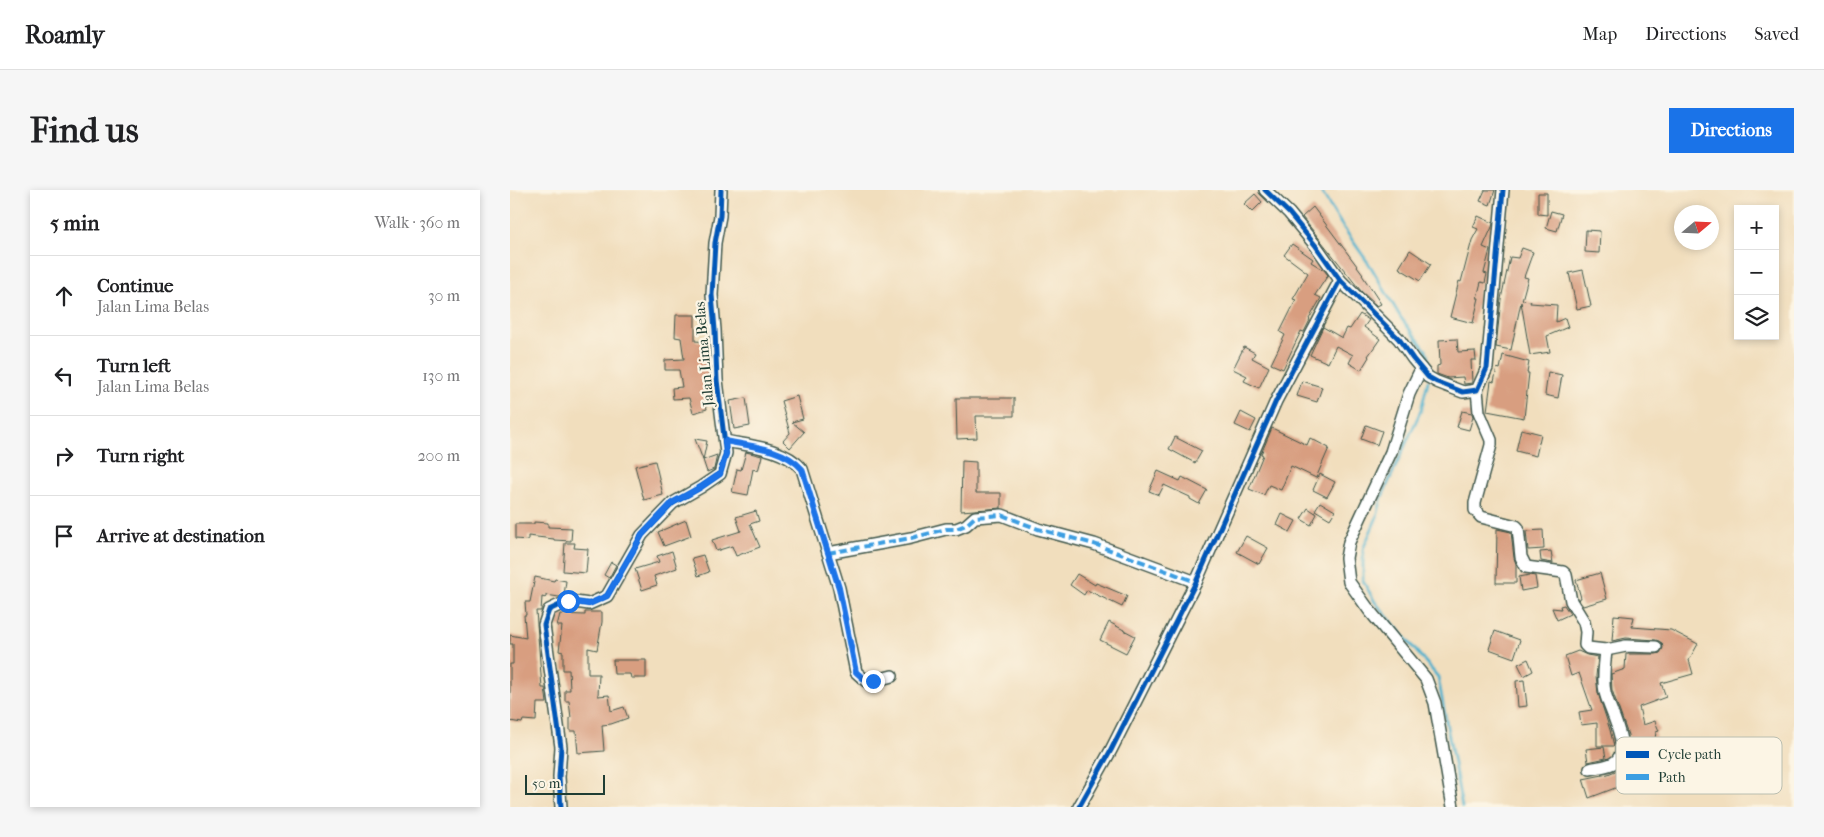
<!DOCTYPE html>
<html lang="en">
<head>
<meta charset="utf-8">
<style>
	:root { --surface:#fff; --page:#f6f6f6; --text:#202124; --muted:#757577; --line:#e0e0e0; --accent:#1a73e8 }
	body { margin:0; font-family:"IM FELL French Canon",serif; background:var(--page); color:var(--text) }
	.controls { position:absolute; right:15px; top:15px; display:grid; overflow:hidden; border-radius:0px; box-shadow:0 2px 8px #0003 }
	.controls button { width:45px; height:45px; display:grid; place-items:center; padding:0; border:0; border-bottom:1px solid var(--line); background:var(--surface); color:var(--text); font:25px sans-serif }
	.compass { position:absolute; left:1164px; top:15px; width:45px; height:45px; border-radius:50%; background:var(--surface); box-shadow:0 2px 8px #0003; rotate:71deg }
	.scale { position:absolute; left:15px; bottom:12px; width:80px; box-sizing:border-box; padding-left:5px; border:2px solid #1f3d34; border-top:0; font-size:14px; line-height:18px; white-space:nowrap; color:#1f3d34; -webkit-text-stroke:4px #fcf5e5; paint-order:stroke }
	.stop { position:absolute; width:15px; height:15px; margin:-11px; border:4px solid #1a73e8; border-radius:50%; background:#fff }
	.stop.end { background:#1a73e8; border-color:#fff; box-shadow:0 1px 5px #0008 }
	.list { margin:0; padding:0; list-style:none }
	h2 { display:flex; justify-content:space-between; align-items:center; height:65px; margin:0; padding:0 20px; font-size:21px }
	h2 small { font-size:16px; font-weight:400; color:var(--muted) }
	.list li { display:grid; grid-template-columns:32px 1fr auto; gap:15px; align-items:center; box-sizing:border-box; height:80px; padding:0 20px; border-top:1px solid var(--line) }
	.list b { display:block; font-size:19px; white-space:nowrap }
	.list p { margin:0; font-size:16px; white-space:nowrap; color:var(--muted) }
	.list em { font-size:16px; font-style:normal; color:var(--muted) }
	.icon { flex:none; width:28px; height:28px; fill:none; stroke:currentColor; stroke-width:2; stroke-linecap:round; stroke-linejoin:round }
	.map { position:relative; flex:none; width:1284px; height:617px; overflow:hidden; border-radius:0px }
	header { display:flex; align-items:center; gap:30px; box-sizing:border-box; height:70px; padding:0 25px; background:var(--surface); border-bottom:1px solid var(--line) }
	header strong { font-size:24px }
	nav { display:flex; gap:28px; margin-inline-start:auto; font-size:18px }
	.intro { display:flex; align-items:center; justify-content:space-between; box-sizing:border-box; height:120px; padding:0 30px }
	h1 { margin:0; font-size:35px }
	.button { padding:12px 22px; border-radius:0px; background:var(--accent); color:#fff; font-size:18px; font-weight:700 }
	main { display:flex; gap:30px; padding:0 30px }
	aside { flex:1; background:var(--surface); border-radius:0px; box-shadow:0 2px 8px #0003 }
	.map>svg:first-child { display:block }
</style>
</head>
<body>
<header>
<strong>Roamly</strong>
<nav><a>Map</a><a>Directions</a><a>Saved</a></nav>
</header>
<div class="intro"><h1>Find us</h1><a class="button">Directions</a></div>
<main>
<aside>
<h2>5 min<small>Walk · 360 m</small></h2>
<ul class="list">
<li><svg class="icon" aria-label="ahead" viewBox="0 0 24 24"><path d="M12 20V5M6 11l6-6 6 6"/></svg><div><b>Continue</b><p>Jalan Lima Belas</p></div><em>30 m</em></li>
<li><svg class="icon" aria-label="left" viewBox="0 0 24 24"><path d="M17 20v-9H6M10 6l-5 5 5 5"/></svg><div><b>Turn left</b><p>Jalan Lima Belas</p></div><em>130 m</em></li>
<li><svg class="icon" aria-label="right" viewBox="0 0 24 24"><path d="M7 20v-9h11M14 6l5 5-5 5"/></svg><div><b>Turn right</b></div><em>200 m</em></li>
<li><svg class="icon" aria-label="arrive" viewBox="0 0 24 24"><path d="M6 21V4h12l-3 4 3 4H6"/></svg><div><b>Arrive at destination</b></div></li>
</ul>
</aside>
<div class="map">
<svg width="1284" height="617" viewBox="0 0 1284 617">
	<rect width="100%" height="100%" fill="#fcf5e5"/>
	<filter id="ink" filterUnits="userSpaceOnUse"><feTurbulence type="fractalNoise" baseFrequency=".02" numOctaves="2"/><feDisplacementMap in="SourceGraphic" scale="10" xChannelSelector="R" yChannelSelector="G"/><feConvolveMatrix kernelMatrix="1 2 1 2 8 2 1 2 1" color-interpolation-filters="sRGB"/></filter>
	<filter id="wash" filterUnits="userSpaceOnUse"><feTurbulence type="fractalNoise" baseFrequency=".0096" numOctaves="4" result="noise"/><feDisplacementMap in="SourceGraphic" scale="20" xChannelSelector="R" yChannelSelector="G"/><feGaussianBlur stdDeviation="1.12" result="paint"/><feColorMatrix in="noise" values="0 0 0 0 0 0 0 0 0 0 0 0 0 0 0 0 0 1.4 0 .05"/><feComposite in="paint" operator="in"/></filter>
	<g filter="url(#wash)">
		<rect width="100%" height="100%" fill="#f1debd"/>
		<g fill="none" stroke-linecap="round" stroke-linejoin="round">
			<g stroke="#4db0cc" stroke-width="3">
				<polyline points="810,0 831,34 861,77 891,128 916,160 921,181 920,185"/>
				<polyline points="918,191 911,220 872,307 867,327 853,359 853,391 865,412 928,487 952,617"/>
			</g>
		</g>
		<g id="blocks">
			<g fill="#d89e80">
				<polygon points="975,0 985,0 980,15 970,11"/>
				<polygon points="1028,3 1037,3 1037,25 1028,24"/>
				<polygon points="745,4 752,12 742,22 734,14"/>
				<polygon points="803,17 853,84 852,85 871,114 867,116 851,101 792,27"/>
				<polygon points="1041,21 1052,24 1047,41 1036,38"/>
				<polygon points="968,26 983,33 982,37 973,57 980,60 974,83 977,84 975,93 971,92 967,108 969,108 963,133 940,127 949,91 951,92 962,50 968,39 963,37"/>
				<polygon points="1076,40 1090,41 1089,63 1075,62"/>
				<polygon points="782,54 803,69 801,72 814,80 818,85 805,105 811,108 799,129 800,130 794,142 791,141 773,179 761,174 775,145 770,142 786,110 783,109 798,83 774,65"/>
				<polygon points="1012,58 1023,62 1014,87 1018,88 1012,110 1021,111 1020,113 1047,115 1046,132 1055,128 1058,137 1037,146 1040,162 1020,165 1011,112 1001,160 986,157 991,109 1000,67 1008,68"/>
				<polygon points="900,60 921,74 910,91 889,78"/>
				<polygon points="1073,80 1081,116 1067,119 1059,83"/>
				<polygon points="850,124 859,130 854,137 870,149 858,166 859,167 851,180 839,173 843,165 826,156 818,173 800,165 813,137 832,148 837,138 840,139"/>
				<polygon points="166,125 185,125 185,151 198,152 196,180 199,180 200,192 194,192 196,207 194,207 197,219 183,223 179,208 163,209 162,198 172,197 169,180 155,180 155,170 174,169 171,148 165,147"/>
				<polygon points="947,149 948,162 965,161 966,170 961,170 962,193 954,194 953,187 938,188 927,184 927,176 930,175 929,150"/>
				<polygon points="734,157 745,163 742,168 759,177 749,198 734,191 737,186 723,179"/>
				<polygon points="993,165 1019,172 1017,183 1019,183 1014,228 977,221 981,191 984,192 987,178 990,179"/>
				<polygon points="1038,182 1052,185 1048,208 1035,205"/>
				<polygon points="792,191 812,197 807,212 787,206"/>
				<polygon points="287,206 293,229 282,232 294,242 280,258 273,251 280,243 271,211"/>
				<polygon points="236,208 240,236 224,239 220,211"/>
				<polygon points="446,208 504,208 504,226 466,226 467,248 447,249"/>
				<polygon points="952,221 962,223 963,227 959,240 947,237"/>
				<polygon points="731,222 746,230 740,242 725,235"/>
				<polygon points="856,235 872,241 867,255 851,249"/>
				<polygon points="762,238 797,255 800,248 819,258 806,288 781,276 771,300 759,295 754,305 739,299 753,265 751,264"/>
				<polygon points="1011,239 1031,244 1026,266 1006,261"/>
				<polygon points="665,247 692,261 685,273 659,259"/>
				<polygon points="185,249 197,251 193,270"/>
				<polygon points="236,262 252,266 248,281 243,279 238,305 222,302 227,279 231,280"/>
				<polygon points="207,265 204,279 197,282 193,270"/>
				<polygon points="145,271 153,305 134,310 125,276"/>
				<polygon points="452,271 466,272 466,303 491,303 491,318 451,321"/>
				<polygon points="648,281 670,291 672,287 697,300 689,314 680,309 680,307 654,295 649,305 639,301"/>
				<polygon points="810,284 825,292 817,307 803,300"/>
				<polygon points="810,312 825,321 820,329 805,320"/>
				<polygon points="798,318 807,324 801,335 791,329"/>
				<polygon points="246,321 249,331 240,334 250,357 226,366 222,356 206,361 202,350 231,341 226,327"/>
				<polygon points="772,324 786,331 780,342 767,335"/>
				<polygon points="176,330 181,346 154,356 148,342"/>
				<polygon points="24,332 38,333 38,337 62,338 61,351 44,350 44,349 18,346 18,350 5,349 5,334 24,334"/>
				<polygon points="987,339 1001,342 1004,368 1006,374 1006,393 986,393"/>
				<polygon points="1033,340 1034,359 1018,360 1016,341"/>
				<polygon points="736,346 758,358 749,374 727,362"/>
				<polygon points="55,353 65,353 64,358 78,359 76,383 53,381"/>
				<polygon points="162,361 167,378 144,386 147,395 132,400 125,379 149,372 147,366"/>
				<polygon points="1041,361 1043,373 1031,371 1030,362"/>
				<polygon points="193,365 199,382 188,386 182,368"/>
				<polygon points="101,372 106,375 99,388 94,385"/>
				<polygon points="1090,383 1097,409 1073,416 1068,409 1071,408 1066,390"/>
				<polygon points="567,384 585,395 586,393 617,406 612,417 577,400 574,405 560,395"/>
				<polygon points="1020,385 1025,386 1027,398 1011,401 1009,387"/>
				<polygon points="25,387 44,391 45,389 56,391 54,405 49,407 36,405 36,408 32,407 31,421 26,421 32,498 35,498 37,513 27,513 26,531 13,530 12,533 0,531 0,474 3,474 3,454 0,454 0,445 16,448 14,425 16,425 15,412 20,412"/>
				<polygon points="1054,415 1060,424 1047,430 1042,418 1051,419 1050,416"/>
				<polygon points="75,422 92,422 92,432 87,460 78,458 78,484 89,484 88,506 99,505 101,521 114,517 118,528 101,534 92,535 94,561 68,563 66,541 60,541 60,528 61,528 59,511 55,511 55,500 60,500 59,480 53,480 53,462 49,461 52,436 47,436 50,424 75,425"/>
				<polygon points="1104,425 1124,427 1122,437 1161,440 1188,454 1179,470 1183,484 1151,493 1156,507 1129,517 1133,535 1145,531 1149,541 1146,542 1143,563 1125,560 1134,587 1079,608 1073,589 1098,584 1120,575 1117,567 1119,556 1118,545 1102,500 1101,484 1115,479 1116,464 1146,464 1150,463 1153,458 1152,453 1146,450 1116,448 1102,451"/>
				<polygon points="599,432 625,446 616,463 590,450"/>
				<polygon points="985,441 1010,450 1004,468 979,459"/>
				<polygon points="1068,461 1077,465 1088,467 1086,486 1088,503 1100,540 1104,556 1087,556 1087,533 1071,535 1069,522 1082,520 1069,483 1061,486 1055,466"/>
				<polygon points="1018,469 1023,481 1014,486 1008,474"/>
				<polygon points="103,470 136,470 136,488 121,488 120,484 104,484"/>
				<polygon points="1014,490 1017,516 1008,517 1006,491"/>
				<polygon points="1094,557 1096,568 1078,572 1076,559"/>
			</g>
		</g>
	</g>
	<g filter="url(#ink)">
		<use href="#blocks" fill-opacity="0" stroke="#3e5549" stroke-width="1"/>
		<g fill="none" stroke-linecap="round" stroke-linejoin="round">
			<g stroke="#3e5549" stroke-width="14">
				<g id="street">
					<polyline points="755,0 779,23 806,56 830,90 889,149 903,169 918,187 927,192 953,202 967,200 977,178 993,0"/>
					<polyline points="911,179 899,204 881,262 839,352 836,368 839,392 859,420 916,489 925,513 943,617"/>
					<polyline points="967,200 969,222 981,250 981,255 965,313 965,320 971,327 1006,336 1008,338 1011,367 1016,377 1053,382 1056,385 1061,411 1074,432 1076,442 1075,455 1078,458 1096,460 1116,456 1146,457"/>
					<path d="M215,251c25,5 59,7 77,28l37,119 17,84 10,9h7l19,-5"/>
					<polyline points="318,363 401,348 436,339 446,339 456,335 465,327 492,325 528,339 584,354 686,392"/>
					<path d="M1080,579c7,-2 20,-2 26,-8 16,-14 -8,-53 -11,-69 -3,-14 0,-28 1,-42"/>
					<polyline points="51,617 49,587 51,557 34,435 39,420 58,411 79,414 97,406 132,345 163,313 191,297 210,284 216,263 207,190 205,140 202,105 205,53 210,26 211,0"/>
					<polyline points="569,617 601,560 686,392 766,211 830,90"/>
				</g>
			</g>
			<use href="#street" stroke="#fff" stroke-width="11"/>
			<polyline stroke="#3c9ee2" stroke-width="4" stroke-dasharray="8 4" stroke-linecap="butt" points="318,363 401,348 436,339 446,339 456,335 465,327 492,325 528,339 584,354 686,392"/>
			<g stroke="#fcf5e5" stroke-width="8">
				<g id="cycleway">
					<polyline points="755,0 779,23 806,56 830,90 889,149 903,169 918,187 927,192 953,202 967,200 977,178 993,0"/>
					<polyline points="51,617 49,587 51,557 34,435 39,420 58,411 79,414 97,406 132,345 163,313 191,297 210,284 216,263 207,190 205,140 202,105 205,53 210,26 211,0"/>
					<polyline points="569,617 601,560 686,392 766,211 830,90"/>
				</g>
			</g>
			<use href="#cycleway" stroke="#0057b8" stroke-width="5"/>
		</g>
	</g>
	<g fill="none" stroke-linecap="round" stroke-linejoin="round" filter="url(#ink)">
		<path stroke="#1a73e8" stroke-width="6" d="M58,411l21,3 18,-8 35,-61 30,-32 29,-16 19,-13 6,-20 -1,-13c25,5 59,7 77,28l37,119 17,84 10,9h7"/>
	</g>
	<g text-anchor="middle" stroke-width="4.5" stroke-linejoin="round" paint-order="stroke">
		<g font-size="15" fill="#1f3d34" stroke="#fcf5e5">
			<text transform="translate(194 164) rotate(-95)" y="5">Jalan Lima Belas</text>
		</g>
	</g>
	<rect x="1106" y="547" width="166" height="57" rx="8" fill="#fcf5e5" stroke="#babeb0" stroke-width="1"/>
	<rect x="1116" y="561" width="23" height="7" fill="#0057b8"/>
	<rect x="1116" y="584" width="23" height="6" fill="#3c9ee2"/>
	<g font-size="14" fill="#1f3d34">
		<text x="1148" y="569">Cycle path</text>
		<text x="1148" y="592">Path</text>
	</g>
</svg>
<div class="controls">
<button>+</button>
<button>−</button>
<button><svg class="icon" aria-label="layers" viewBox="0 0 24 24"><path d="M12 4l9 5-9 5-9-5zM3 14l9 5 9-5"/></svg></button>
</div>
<svg class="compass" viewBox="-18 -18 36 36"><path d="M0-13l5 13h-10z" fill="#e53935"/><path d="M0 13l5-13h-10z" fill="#757577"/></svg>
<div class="scale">50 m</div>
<div class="stop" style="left:58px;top:411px"></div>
<div class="stop end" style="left:363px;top:491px"></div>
</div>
</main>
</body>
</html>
